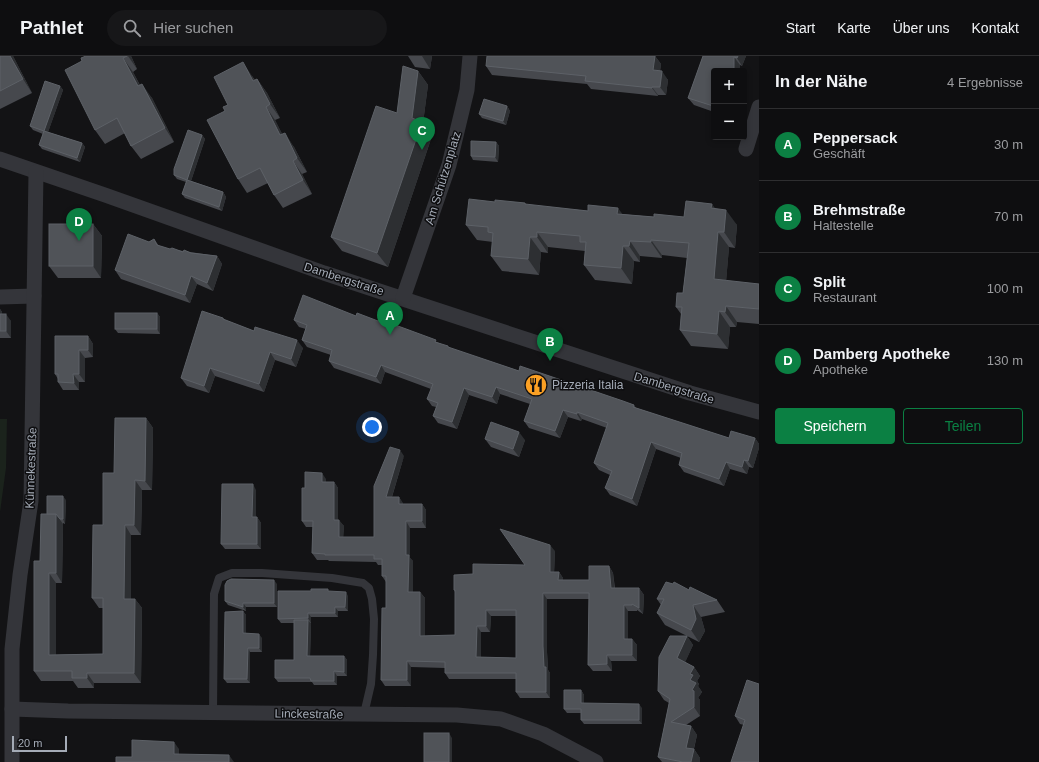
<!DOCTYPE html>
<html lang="de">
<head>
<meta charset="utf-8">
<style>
	:root { --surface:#0e0e10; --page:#171719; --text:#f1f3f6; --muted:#9b9c9f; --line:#2e2e30; --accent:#0b8043 }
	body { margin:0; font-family:Arial,sans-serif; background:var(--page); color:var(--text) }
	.controls { position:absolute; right:12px; top:12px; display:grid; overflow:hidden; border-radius:4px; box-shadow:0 2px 6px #0003 }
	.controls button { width:36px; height:36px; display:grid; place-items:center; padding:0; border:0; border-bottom:1px solid var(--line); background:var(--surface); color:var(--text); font:20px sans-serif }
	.scale { position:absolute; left:12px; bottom:10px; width:55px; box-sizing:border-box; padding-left:4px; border:2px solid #a4abb6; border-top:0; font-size:11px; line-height:14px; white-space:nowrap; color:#a4abb6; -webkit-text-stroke:3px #0e0e10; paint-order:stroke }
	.you { position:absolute; left:372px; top:371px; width:14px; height:14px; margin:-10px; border:3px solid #fff; border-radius:50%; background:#1a73e8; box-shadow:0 0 0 6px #1a73e833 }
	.badge { display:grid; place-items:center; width:26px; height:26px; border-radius:50%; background:var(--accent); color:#fff; font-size:13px; font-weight:700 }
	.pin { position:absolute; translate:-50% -33px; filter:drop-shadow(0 1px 2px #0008) }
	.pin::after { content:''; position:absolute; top:21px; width:14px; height:12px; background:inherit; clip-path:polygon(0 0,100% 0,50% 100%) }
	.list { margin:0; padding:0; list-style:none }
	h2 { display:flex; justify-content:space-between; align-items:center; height:52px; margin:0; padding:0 16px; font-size:17px }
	h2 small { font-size:13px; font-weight:400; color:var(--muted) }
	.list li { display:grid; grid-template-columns:26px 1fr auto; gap:12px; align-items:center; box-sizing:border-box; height:72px; padding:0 16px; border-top:1px solid var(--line) }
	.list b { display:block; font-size:15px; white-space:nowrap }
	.list p { margin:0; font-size:13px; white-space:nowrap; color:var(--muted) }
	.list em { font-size:13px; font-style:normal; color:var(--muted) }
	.actions { display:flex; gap:8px; padding:12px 16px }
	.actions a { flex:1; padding:9px 0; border:1px solid var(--accent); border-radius:4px; text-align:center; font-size:14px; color:var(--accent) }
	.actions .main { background:var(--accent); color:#fff }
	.icon { flex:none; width:22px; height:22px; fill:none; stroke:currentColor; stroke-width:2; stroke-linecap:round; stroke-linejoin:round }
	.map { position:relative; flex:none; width:759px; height:706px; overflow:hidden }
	header { display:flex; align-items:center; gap:24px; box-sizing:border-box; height:56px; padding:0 20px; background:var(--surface); border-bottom:1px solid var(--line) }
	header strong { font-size:19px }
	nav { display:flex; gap:22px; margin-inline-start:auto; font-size:14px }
	.search { width:280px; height:36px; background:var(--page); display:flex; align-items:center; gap:10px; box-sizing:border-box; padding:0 14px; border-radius:22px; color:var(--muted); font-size:15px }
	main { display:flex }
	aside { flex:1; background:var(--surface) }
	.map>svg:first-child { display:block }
</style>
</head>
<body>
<header>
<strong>Pathlet</strong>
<div class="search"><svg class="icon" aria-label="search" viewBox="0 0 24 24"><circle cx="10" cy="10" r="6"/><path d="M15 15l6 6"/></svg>Hier suchen</div>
<nav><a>Start</a><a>Karte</a><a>Über uns</a><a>Kontakt</a></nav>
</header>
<main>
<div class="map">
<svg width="759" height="706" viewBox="0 0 759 706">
	<rect width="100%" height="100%" fill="#131315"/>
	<polygon fill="#1b231c" points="0,363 7,363 6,412 0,456"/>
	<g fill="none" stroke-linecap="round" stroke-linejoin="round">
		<polyline stroke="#34353a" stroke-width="8" points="213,657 214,538 219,522 232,517 262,517 332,522 363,527 369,532 372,543 374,563 373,599 371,628 364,658"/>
		<g stroke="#34353a" stroke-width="15">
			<polyline points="746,93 759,51"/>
			<polyline points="0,103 105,139 324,217 690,337 759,356"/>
			<polyline points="0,241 34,240"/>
			<polyline points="403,242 449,109 467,34 470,0"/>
			<polyline points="12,653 68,655 457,659 501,663 543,678 596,706"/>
			<polyline points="12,706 12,593 20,519 31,445 36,116"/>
		</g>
	</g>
	<g fill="#46484d" fill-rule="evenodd">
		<polygon points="0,0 13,0 32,37 0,53"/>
		<polygon points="86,0 131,0 137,13 133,16 140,29 152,42 174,86 141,103 131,90 125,77 105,88 95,74"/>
		<polygon points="408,0 432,0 430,13 415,11"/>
		<polygon points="655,0 661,8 660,15 668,24 666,39 658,39 658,40 591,33 587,28 492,19 486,10"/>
		<polygon points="703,0 746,0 742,10 740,9 739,15 714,15 714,56 694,49 688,42"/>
		<polygon points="418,15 428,29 423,67 432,80 388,211 342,195 331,181 397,57"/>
		<polygon points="252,20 255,24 257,23 267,37 280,62 275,64 282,78 294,91 307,116 302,118 312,138 283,152 274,139 268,127 247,137 238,123 225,55"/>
		<polygon points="60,30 63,34 48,76 82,87 85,91 80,106 42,93 39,89 43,78 33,74 30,70"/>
		<polygon points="507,50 510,55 506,69 482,62 479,58"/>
		<polygon points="202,79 205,83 191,125 223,136 226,141 222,155 185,142 182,138 186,126 177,123 174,119"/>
		<polygon points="496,86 499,90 498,106 473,104 471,100"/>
		<polygon points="495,146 525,147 526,149 654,161 684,161 715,153 737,169 735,192 729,191 726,225 759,228 759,268 737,266 736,271 730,271 728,293 691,290 680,274 681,258 676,251 683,237 687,202 662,199 662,202 640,200 640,206 634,205 632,228 595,224 584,209 585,195 548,191 548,197 541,196 539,219 502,215 491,200 493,186 477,184 466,169"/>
		<polygon points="93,168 102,180 101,222 58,222 49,210"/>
		<polygon points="154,183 159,190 170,193 217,200 222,208 213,235 197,228 190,247 121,223 115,214 149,186"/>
		<polygon points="0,253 2,256 2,258 11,265 11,282 0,282"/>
		<polygon points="157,257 160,261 160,278 118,277 115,273"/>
		<polygon points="356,260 437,286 450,292 519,315 634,349 636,352 729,382 755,382 759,388 759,392 753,412 749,411 747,418 730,413 724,430 684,416 679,409 681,402 656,393 637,450 610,439 605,432 610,419 599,414 594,407 607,372 582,363 581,365 568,361 560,382 529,372 524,365 530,348 500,338 497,348 469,339 457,373 438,367 433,360 436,351 432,350 427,343 431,333 385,316 381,328 334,312 329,305 331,299 307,291 302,284 306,273 299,271 294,264"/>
		<polygon points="223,262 225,264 254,275 303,292 296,311 275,304 264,336 215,320 209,337 187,330 181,322"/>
		<polygon points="88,280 93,288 93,301 85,302 85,326 79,326 79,334 63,334 58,326 58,323 55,318"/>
		<polygon points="146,362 153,372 152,434 142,434 141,479 131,479 131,543 135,543 142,552 141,627 94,627 94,632 78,632 73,625 41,625 34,615 40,505 47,458 66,444 65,468 63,467 62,527 56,527 56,599 103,598 103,552 99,552 92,542 103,469 114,417"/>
		<polygon points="485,383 525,384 519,401 491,391"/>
		<path d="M404,400l-12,41h7l4,7h19l4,6v18h-16v30l3,3v31h7l5,6v38l30,-1v-43l-1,-2 19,-16 52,-9 30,-14 -1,21h5l4,6v2h26l20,-14 4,7 2,15h24l5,7 -1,19 -6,-4v1h-9v28h4l5,6v16h-26l1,10h-19l-5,-6 1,-66h-42v53l1,18 2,3v25h-30l-4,-6v-13h-67l-4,-6v-5l-34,-1v19h-26l-4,-6 5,-72v-26l-4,-6v-11h-4l-2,-3 -47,-1 -1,-1h-11l-5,-7 1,-26h-7l-4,-6 3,-33 21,-9v3h8l4,6v32l6,6 -1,11h31zM491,560h25v42l-35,-1v-25h9z"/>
		<polygon points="256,434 256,461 257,461 261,467 261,493 225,493 221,488"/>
		<polygon points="277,528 277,551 246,551 246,555 228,549 225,545"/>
		<polygon points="689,534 717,544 725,556 701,561 705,575 699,586 687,580 693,589 685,606 694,611 700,620 697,625 699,628 698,630 702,636 698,642 700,644 700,660 686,669 691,670 697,679 694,693 700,702 700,706 662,706 658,701 669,647 664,644 658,635 687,580 665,569 657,557 661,549 657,543"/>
		<polygon points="329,536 348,540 348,555 338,555 338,561 311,561 311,567 310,567 311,568 310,600 344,600 347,604 347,620 337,620 337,629 314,629 312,626 278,626 275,622 294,604 294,567 281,567 278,563"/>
		<polygon points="243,555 246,559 246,577 262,582 262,596 250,596 250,627 227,627 224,623"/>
		<polygon points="759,628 744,669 740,668 735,660"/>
		<polygon points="581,634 584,639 584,647 642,652 642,668 584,668 581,664 581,657 567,657 564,653"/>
	</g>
	<g fill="#2d2f32">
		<polygon points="10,0 13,0 32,37 23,23"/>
		<polygon points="128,0 131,0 137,13"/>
		<polygon points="422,0 432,0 430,13"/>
		<polygon points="655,0 661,8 659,23 653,14"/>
		<polygon points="738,0 746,0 742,10 737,2"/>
		<polygon points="734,1 740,9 739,15 734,15"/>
		<polygon points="123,2 133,16 147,44 138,30"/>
		<polygon points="243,6 252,20 262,39 253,25"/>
		<polygon points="418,15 428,29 423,67 432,80 388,211 377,197 412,62"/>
		<polygon points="662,15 668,24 666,39 660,31"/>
		<polygon points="257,23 267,37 280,62 270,48"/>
		<polygon points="142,28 152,42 174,86 165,72"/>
		<polygon points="60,30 63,34 47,79 44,75"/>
		<polygon points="652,31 658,39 658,40 652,32"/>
		<polygon points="507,50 510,55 506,69 503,65"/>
		<polygon points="266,51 275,64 290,93 280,79"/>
		<polygon points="285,77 294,91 307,116 297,102"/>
		<polygon points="202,79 205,83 190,128 187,124"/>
		<polygon points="496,86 499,90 498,106 495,101"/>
		<polygon points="82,87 85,91 80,106 77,102"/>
		<polygon points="293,105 302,118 312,138 303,124"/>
		<polygon points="223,136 226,141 222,155 219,151"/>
		<polygon points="712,148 723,163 711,152"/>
		<polygon points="618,152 629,167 617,158"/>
		<polygon points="726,154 737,169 735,192 724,176"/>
		<polygon points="93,168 102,180 101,222 93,210"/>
		<polygon points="537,176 548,191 548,197 537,181"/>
		<polygon points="718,176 729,191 725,239 714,223"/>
		<polygon points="530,181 541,196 539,219 528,203"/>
		<polygon points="651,184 662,199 662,202 651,186"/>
		<polygon points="630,185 640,200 640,206 629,190"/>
		<polygon points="623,190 634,205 632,228 621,212"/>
		<polygon points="217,200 222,208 213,235 207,227"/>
		<polygon points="191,220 197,228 190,247 185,239"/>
		<polygon points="726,250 737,266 736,271 725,256"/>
		<polygon points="0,253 2,256 3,265 0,262"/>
		<polygon points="719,255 730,271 728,293 717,278"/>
		<polygon points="157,257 160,261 160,278 157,273"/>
		<polygon points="6,258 11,265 11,282 6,275"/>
		<polygon points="88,280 93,288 93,301 88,294"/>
		<polygon points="297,284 303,292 296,311 291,303"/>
		<polygon points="79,294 85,302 85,326 79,318"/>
		<polygon points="270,296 275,304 264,336 259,328"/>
		<polygon points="381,309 385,316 381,328 376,321"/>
		<polygon points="210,312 215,320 209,337 204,330"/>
		<polygon points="73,318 79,326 79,334 74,327"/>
		<polygon points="496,331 500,338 497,348 492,341"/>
		<polygon points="464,332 469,339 457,373 452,366"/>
		<polygon points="563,354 568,361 560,382 555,375"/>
		<polygon points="577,356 582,363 581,365 577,358"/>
		<polygon points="146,362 153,372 152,434 145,425"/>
		<polygon points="519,376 525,384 519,401 513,393"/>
		<polygon points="755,382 759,388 759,392 753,412 748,405"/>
		<polygon points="651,386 656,393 637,450 632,443"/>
		<polygon points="400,394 404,400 390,447 386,441"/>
		<polygon points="744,404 749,411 747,418 742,411"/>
		<polygon points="726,406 730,413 724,430 719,423"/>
		<polygon points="322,417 326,423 326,432 322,426"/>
		<polygon points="135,424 142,434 141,479 134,469"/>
		<polygon points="334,426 338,432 338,470 334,464"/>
		<polygon points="253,428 256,434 256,467 252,461"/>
		<polygon points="63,440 66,444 65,468 63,463"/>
		<polygon points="399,441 403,447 403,454 399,448"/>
		<polygon points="422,448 426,454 426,472 422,465"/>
		<polygon points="56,458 63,468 62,527 56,517"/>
		<polygon points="257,461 261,467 261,493 257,488"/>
		<polygon points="339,464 344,470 343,487 339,481"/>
		<polygon points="406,465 410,472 410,502 413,505 413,542 408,536 406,499"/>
		<polygon points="125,469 131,479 131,552 124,543"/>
		<polygon points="550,489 555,495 554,522 550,516"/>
		<polygon points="609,510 613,517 615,538 611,532"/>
		<polygon points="559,516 563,522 563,530 558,524"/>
		<polygon points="49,517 56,527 56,609 49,599"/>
		<polygon points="274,524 277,528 277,551 274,547"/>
		<polygon points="639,532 644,539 643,558 639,552"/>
		<polygon points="346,536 348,540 348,555 345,551"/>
		<polygon points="420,536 425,542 425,586 420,580"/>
		<polygon points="543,537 547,543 547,596 548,614 550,617 550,642 546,636 544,611 543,590"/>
		<polygon points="135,543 142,552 141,627 134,617"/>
		<polygon points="243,547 246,551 246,555 243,551"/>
		<polygon points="624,549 628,555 628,589 624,583"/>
		<polygon points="693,549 701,561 705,575 699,586 691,574"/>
		<polygon points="335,551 338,555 338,561 335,557"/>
		<polygon points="486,554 491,560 490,576 486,570"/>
		<polygon points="243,555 246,559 246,582 243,577"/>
		<polygon points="308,557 311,561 311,567 308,562"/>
		<polygon points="308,564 311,568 310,604 307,600"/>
		<polygon points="477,570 481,576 481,608 476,601"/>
		<polygon points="259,578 262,582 262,596 259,592"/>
		<polygon points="687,580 693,589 683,611 677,602"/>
		<polygon points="632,583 637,589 637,605 632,599"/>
		<polygon points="248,592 250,596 250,627 247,623"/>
		<polygon points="607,599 611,605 612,615 607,608"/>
		<polygon points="344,600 347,604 347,620 344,616"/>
		<polygon points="407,605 411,611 411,630 407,624"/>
		<polygon points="694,611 700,620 697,625 699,628 698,630 702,636 698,642 700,644 700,660 694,651 690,618"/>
		<polygon points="334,615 337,620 337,629 334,625"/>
		<polygon points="87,617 94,627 94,632 87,622"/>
		<polygon points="581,634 584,639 584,652 581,647"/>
		<polygon points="639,648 642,652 642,668 639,664"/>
		<polygon points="691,670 697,679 692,700 686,692"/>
		<polygon points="449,677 452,682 452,706 449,706"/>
		<polygon points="174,686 179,693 179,706 174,698"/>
		<polygon points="694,693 700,702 700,706 691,706"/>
		<polygon points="229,699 234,706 229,706"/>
	</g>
	<g fill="#505358" stroke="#5d6167" fill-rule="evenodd">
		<polygon points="0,0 10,0 23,23 0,35"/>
		<polygon points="86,0 127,0 123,2 138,30 142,28 165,72 131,90 117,62 95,74 65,14 82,5 81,2"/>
		<polygon points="487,0 655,0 653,14 662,15 660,31 652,31 652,32 585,25 586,20 486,10"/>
		<polygon points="703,0 738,0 737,2 734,1 734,15 726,13 725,15 714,15 714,48 713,50 688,42"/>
		<polygon points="243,6 253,25 257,23 270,48 266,51 280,79 285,77 297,102 293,105 303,124 274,139 260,112 238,123 207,64 225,55 223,51 228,49 214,21"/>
		<polygon points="403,10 418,15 412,62 422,66 377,197 331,181 376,50 397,57"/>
		<polygon points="45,25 60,30 44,75 30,70"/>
		<polygon points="484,43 507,50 503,65 479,58"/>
		<polygon points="188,74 202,79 187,124 174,119 174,113"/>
		<polygon points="44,75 82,87 77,102 39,89"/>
		<polygon points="471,85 496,86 495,101 471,100"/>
		<polygon points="187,124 223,136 219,151 182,138"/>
		<polygon points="469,143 495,146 495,144 525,147 525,148 588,155 588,149 618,152 617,158 654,161 654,158 684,161 686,145 712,148 711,152 726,154 724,176 718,176 714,223 759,228 759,253 726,250 725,256 719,255 717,278 680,274 682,251 676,251 677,237 683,237 689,187 651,184 651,186 630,185 629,190 623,190 621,212 584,209 586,186 580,186 580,180 537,176 537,181 530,181 528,203 491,200 493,177 488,176 488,171 466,169"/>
		<rect x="49" y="168" width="44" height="42"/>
		<polygon points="128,178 149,186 154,183 157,189 170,193 172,192 183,196 184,194 191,197 217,200 207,227 191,220 185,239 115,214"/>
		<polygon points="303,239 356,260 357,257 378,265 379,263 436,284 435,286 448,290 448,291 519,315 520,310 623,345 634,349 633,351 729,382 731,375 755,382 748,405 744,404 742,411 726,406 719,423 679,409 682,397 651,386 632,443 605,432 612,415 594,407 608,367 577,356 577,358 563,354 555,375 524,365 532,343 496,331 492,341 464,332 452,366 433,360 438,347 427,343 433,328 381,309 376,321 329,305 332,294 302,284 307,269 294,264"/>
		<polygon points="202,255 223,262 223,263 254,275 255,271 297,284 291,303 270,296 259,328 210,312 204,330 181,322"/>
		<rect x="115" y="257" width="42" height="16"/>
		<rect x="0" y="258" width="6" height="17"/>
		<polygon points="55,280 88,280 88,294 79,294 79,318 73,318 74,327 58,326 58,318 55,318"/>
		<polygon points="115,362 146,362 145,425 135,424 134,469 125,469 124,543 135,543 134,617 87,617 87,622 72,622 72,615 34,615 34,505 40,505 41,458 56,458 56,517 49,517 49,599 103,598 103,542 92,542 93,469 103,469 103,417 114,417"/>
		<polygon points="491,366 519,376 513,393 485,383"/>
		<path d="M390,391l10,3 -14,47h13v7h23v17h-16v34h3l-1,37h12v44l35,-1v-45h-1v-15l19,-1v-10l52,1 -25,-36 50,16v27h9l-1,8h31v-14h20l2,22h28v20l-7,-4v1h-8v34h8v16h-25v9l-19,1 1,-72h-46v53l1,21h2v25h-30v-19h-71v-11l-38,-1v19h-26l1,-72h4v-32h-4v-17h-8v-4h-49v-1l-13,-1 1,-32h-11v-33h3v-16l17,1v9h12v38h5v17h35v-51zM486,554h30v48l-40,-1 1,-31h9z"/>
		<polygon points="222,428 253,428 252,461 257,461 257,488 221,488"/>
		<polygon points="47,440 63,440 63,463 60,463 56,458 47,458"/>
		<polygon points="231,523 274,524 274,547 243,547 243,551 225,545 225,529 227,525"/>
		<polygon points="666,526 673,528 674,526 689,534 690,531 717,544 693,549 696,563 691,574 657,557 664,543 657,543"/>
		<polygon points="311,533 328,533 328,535 346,536 345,551 335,551 335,557 308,557 308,562 278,563 278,535 311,535"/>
		<polygon points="243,555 243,577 259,578 259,592 248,592 247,623 224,623 225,556"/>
		<polygon points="294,564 308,564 307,600 344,600 344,616 334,615 334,625 311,625 310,622 275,622 275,604 294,604"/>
		<polygon points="670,580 687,580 677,602 694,611 690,618 693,619 690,624 696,627 692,634 694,635 694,651 671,666 691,670 686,692 694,693 691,706 683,706 658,701 670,643 658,635 659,601"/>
		<polygon points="747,624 759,628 759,706 731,706 745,664 735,660"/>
		<polygon points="564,634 581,634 581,647 639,648 639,664 581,664 581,653 564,653"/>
		<rect x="424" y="677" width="25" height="29"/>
		<polygon points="132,684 174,686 174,698 229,699 229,706 116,706 116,701 132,701"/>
	</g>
	<defs>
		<g id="restaurant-disc" transform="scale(1.15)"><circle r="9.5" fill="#fca124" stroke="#0e0e10"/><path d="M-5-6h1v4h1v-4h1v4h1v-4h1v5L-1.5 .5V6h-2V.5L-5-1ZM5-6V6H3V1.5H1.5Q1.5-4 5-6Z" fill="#111"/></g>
	</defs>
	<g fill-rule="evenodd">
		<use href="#restaurant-disc" x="536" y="329"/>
	</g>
	<g text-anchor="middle" stroke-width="3" stroke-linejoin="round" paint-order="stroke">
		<g font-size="12" fill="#a4abb6" stroke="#0e0e10">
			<text transform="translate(443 122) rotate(-73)" y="4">Am Schützenplatz</text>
			<text transform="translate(344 223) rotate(18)" y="4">Dambergstraße</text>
			<text transform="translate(674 332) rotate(17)" y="4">Dambergstraße</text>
			<text transform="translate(31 412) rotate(-88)" y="4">Künnekestraße</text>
			<text transform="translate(309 658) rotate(1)" y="4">Linckestraße</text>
		</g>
		<g font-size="12" fill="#a4abb6" stroke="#0e0e10" text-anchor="start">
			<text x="552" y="333">Pizzeria Italia</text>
		</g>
	</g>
</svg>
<div class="controls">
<button>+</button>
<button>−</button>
</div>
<div class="scale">20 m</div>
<div class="you"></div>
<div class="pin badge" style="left:390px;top:279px">A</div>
<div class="pin badge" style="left:550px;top:305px">B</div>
<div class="pin badge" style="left:422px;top:94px">C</div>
<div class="pin badge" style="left:79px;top:185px">D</div>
</div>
<aside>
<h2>In der Nähe<small>4 Ergebnisse</small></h2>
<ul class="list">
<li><span class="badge">A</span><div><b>Peppersack</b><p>Geschäft</p></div><em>30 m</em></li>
<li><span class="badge">B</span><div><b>Brehmstraße</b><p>Haltestelle</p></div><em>70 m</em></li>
<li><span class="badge">C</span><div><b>Split</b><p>Restaurant</p></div><em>100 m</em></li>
<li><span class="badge">D</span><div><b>Damberg Apotheke</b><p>Apotheke</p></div><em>130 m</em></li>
</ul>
<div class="actions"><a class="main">Speichern</a><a>Teilen</a></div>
</aside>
</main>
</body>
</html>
